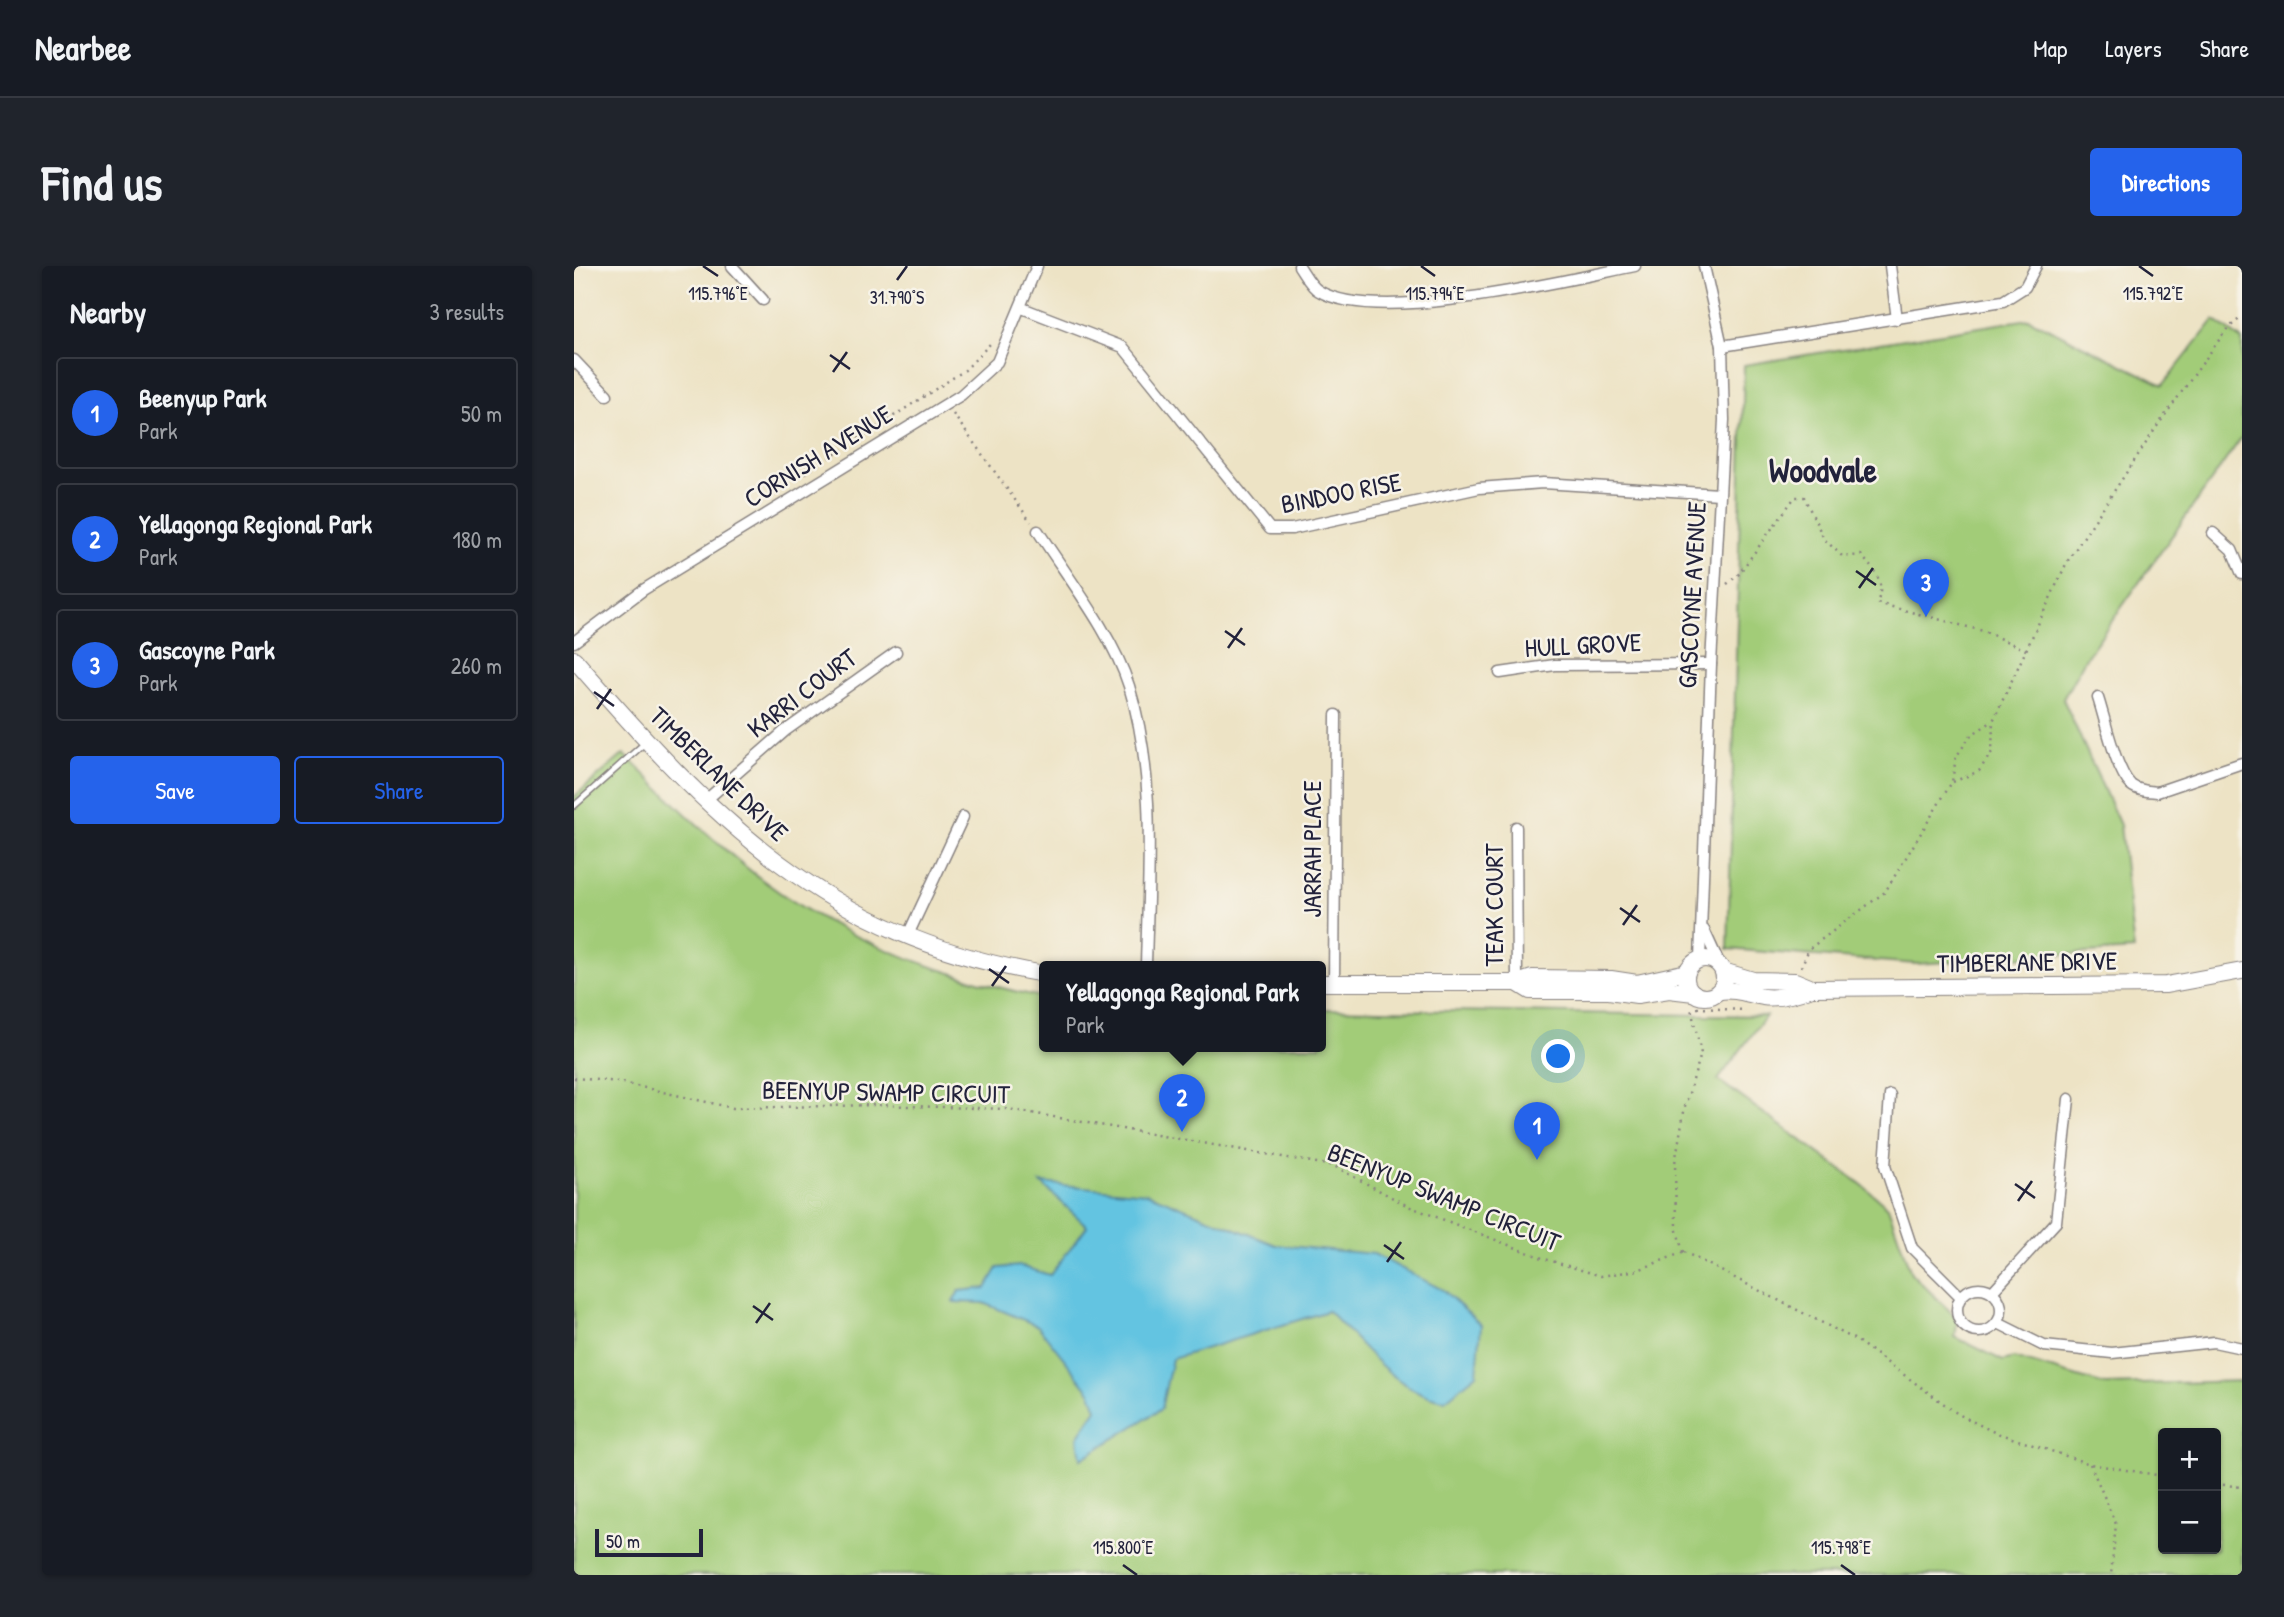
<!DOCTYPE html>
<html lang="en">
<head>
<meta charset="utf-8">
<style>
	:root { --surface:#171b24; --page:#20242c; --text:#f1f3f6; --muted:#9ea1a6; --line:#363941; --accent:#2563eb }
	body { margin:0; font-family:"Patrick Hand",sans-serif; background:var(--page); color:var(--text) }
	.controls { position:absolute; right:21px; bottom:21px; display:grid; overflow:hidden; border-radius:7px; box-shadow:0 2px 5px #0004 }
	.controls button { width:63px; height:63px; display:grid; place-items:center; padding:0; border:0; border-bottom:2px solid var(--line); background:var(--surface); color:var(--text); font:35px sans-serif }
	.scale { position:absolute; left:21px; bottom:18px; width:108px; box-sizing:border-box; padding-left:7px; border:4px solid #22223b; border-top:0; font-size:19px; line-height:24px; white-space:nowrap; color:#22223b; -webkit-text-stroke:5px #f7f3e8; paint-order:stroke }
	.you { position:absolute; left:985px; top:791px; width:24px; height:24px; margin:-18px; border:5px solid #fff; border-radius:50%; background:#1a73e8; box-shadow:0 0 0 10px #1a73e833 }
	.badge { display:grid; place-items:center; width:46px; height:46px; border-radius:50%; background:var(--accent); color:#fff; font-size:23px; font-weight:700 }
	.pin { position:absolute; translate:-50% -58px; filter:drop-shadow(0 2px 4px #0008) }
	.pin::after { content:''; position:absolute; top:37px; width:24px; height:21px; background:inherit; clip-path:polygon(0 0,100% 0,50% 100%) }
	.popup { position:absolute; left:465px; top:695px; width:287px; height:91px; box-sizing:border-box; display:grid; place-content:center; border-radius:7px; background:var(--surface); filter:drop-shadow(0 2px 5px #0005); font-size:23px; white-space:nowrap; color:var(--muted) }
	.popup b { font-size:26px; color:var(--text) }
	.popup::after { content:''; position:absolute; left:50%; top:100%; margin-left:-14px; border:14px solid transparent; border-top-color:var(--surface) }
	.list { margin:0; padding:0; list-style:none }
	h2 { display:flex; justify-content:space-between; align-items:center; height:91px; margin:0; padding:0 28px; font-size:30px }
	h2 small { font-size:23px; font-weight:400; color:var(--muted) }
	.list li { display:grid; grid-template-columns:46px 1fr auto; gap:21px; align-items:center; box-sizing:border-box; height:112px; margin:0 14px 14px; padding:0 14px; border:2px solid var(--line); border-radius:7px }
	.list b { display:block; font-size:26px; white-space:nowrap }
	.list p { margin:0; font-size:23px; white-space:nowrap; color:var(--muted) }
	.list em { font-size:23px; font-style:normal; color:var(--muted) }
	.actions { display:flex; gap:14px; padding:21px 28px }
	.actions a { flex:1; padding:16px 0; border:2px solid var(--accent); border-radius:7px; text-align:center; font-size:24px; color:var(--accent) }
	.actions .main { background:var(--accent); color:#fff }
	.map { position:relative; flex:none; width:1668px; height:1309px; overflow:hidden; border-radius:7px }
	header { display:flex; align-items:center; gap:42px; box-sizing:border-box; height:98px; padding:0 35px; background:var(--surface); border-bottom:2px solid var(--line) }
	header strong { font-size:33px }
	nav { display:flex; gap:38px; margin-inline-start:auto; font-size:24px }
	.intro { display:flex; align-items:center; justify-content:space-between; box-sizing:border-box; height:168px; padding:0 42px }
	h1 { margin:0; font-size:49px }
	.button { padding:18px 32px; border-radius:7px; background:var(--accent); color:#fff; font-size:24px; font-weight:700 }
	main { display:flex; gap:42px; padding:0 42px }
	aside { flex:1; background:var(--surface); border-radius:7px; box-shadow:0 2px 5px #0004 }
	.map>svg:first-child { display:block }
</style>
</head>
<body>
<header>
<strong>Nearbee</strong>
<nav><a>Map</a><a>Layers</a><a>Share</a></nav>
</header>
<div class="intro"><h1>Find us</h1><a class="button">Directions</a></div>
<main>
<aside>
<h2>Nearby<small>3 results</small></h2>
<ul class="list">
<li><span class="badge">1</span><div><b>Beenyup Park</b><p>Park</p></div><em>50 m</em></li>
<li><span class="badge">2</span><div><b>Yellagonga Regional Park</b><p>Park</p></div><em>180 m</em></li>
<li><span class="badge">3</span><div><b>Gascoyne Park</b><p>Park</p></div><em>260 m</em></li>
</ul>
<div class="actions"><a class="main">Save</a><a>Share</a></div>
</aside>
<div class="map">
<svg width="1668" height="1309" viewBox="0 0 1668 1309">
	<rect width="100%" height="100%" fill="#f7f3e8"/>
	<filter id="ink" filterUnits="userSpaceOnUse"><feTurbulence type="fractalNoise" baseFrequency=".0143" numOctaves="2"/><feDisplacementMap in="SourceGraphic" scale="14" xChannelSelector="R" yChannelSelector="G"/><feConvolveMatrix kernelMatrix="1 2 1 2 8 2 1 2 1" color-interpolation-filters="sRGB"/></filter>
	<filter id="wash" filterUnits="userSpaceOnUse"><feTurbulence type="fractalNoise" baseFrequency=".00686" numOctaves="4" result="noise"/><feDisplacementMap in="SourceGraphic" scale="28" xChannelSelector="R" yChannelSelector="G"/><feGaussianBlur stdDeviation="1.57" result="paint"/><feColorMatrix in="noise" values="0 0 0 0 0 0 0 0 0 0 0 0 0 0 0 0 0 1.4 0 .05"/><feComposite in="paint" operator="in"/></filter>
	<g filter="url(#wash)">
		<rect width="100%" height="100%" fill="#ede3c5"/>
		<g fill="#a2cc78" stroke="#62775a" stroke-width="2" fill-rule="evenodd">
			<polygon points="1455,53 1589,119 1640,54 1668,74 1668,171 1511,393 1489,433 1546,559 1560,684 1342,698 1154,683 1170,99"/>
			<path d="M50,488c44,43 88,87 137,125 59,45 130,76 200,97 28,8 54,17 83,21v49h276v-37l446,7 -48,64 143,104 27,23 23,66 47,46 -3,18 48,24 11,-3 91,27 137,-4v194h-1668v-778zM1589,1167h53v116h-53z"/>
		</g>
		<path fill="#63c4e1" stroke="#42738e" stroke-width="2" d="M467,917l106,10 129,52 98,9 69,36 38,35 -4,49 -32,26c-51,-8 -83,-57 -117,-89l-156,48 -11,50 -80,50 -3,-22 19,-28 -6,-16 -53,-67 -54,-23 -31,-1 6,-11 27,-3 12,-20 22,-2 30,9 37,-49z"/>
	</g>
	<g filter="url(#ink)">
		<g fill="none" stroke-linecap="round" stroke-linejoin="round">
			<g stroke="#888280" stroke-width="8">
				<polyline id="lane" points="0,540 72,476"/>
			</g>
			<g stroke="#888280" stroke-width="13">
				<g id="street">
					<polyline points="158,0 189,34"/>
					<path d="M725,0c5,7 12,21 20,25 59,35 246,-11 316,-25"/>
					<polyline points="1316,0 1323,53"/>
					<polyline points="448,42 549,81 696,263 718,263 905,222 969,217 1145,228"/>
					<polyline points="1148,80 1429,35 1451,21 1462,0"/>
					<polyline points="0,94 33,129"/>
					<path d="M464,265c30,47 74,102 91,155 28,90 19,187 17,280"/>
					<polyline points="1639,267 1658,284 1668,308"/>
					<polyline points="0,376 69,324 387,129 423,96 463,0"/>
					<polyline points="926,407 981,399 1137,398"/>
					<path d="M1524,432c7,21 18,73 33,87 7,6 18,6 26,7l85,-29"/>
					<polyline points="131,535 211,465 322,386"/>
					<polyline points="942,561 943,717"/>
					<polyline points="1130,664 1146,699"/>
					<polyline points="333,671 389,551"/>
					<polyline points="1126,693 1137,398 1150,154 1148,80 1130,0"/>
					<polyline points="760,717 762,449"/>
					<polyline points="1316,829 1311,900 1338,982 1387,1031"/>
					<circle cx="1405" cy="1044" r="22"/>
					<polyline points="1418,1026 1482,956 1495,833"/>
					<polyline points="1424,1057 1470,1080 1538,1087 1640,1076 1668,1082"/>
				</g>
			</g>
			<g stroke="#888280" stroke-width="18">
				<g id="secondary">
					<path d="M0,393c139,160 251,278 470,315"/>
					<circle cx="1131" cy="712" r="19"/>
					<polyline points="1149,705 1179,714 1221,715 1238,722"/>
					<polyline points="746,717 943,717 958,712 1037,713 1063,717 1113,706"/>
					<polyline points="943,717 956,725 1035,725 1063,729 1095,724 1120,727"/>
					<path d="M1145,725c17,-2 28,3 44,6 16,2 34,-3 49,-9l354,-3 76,-14"/>
				</g>
			</g>
			<g stroke="#888280" stroke-width="2.5" stroke-dasharray="2 5" stroke-linecap="butt">
				<polyline points="379,148 457,256"/>
				<polyline points="196,230 391,104 417,77"/>
				<path d="M1153,318l11,-9 57,-78h9l20,42 19,18 18,-2c14,17 25,26 16,48l106,28 43,19"/>
				<polyline points="1379,516 1405,505 1418,486 1419,455 1493,296 1584,159 1653,63 1668,51"/>
				<polyline points="1227,701 1235,683 1311,626 1378,516 1382,491 1397,469 1419,455"/>
				<polyline points="1123,742 1172,744"/>
				<polyline points="0,812 45,816 159,842 302,839 434,843 760,900 834,940 971,993 1027,1010 1064,1004 1110,986"/>
				<polyline points="1109,986 1102,961 1101,897 1111,840 1127,788 1117,742"/>
				<polyline points="1110,986 1282,1074 1384,1148 1420,1166 1516,1198 1589,1210"/>
				<polyline points="1516,1198 1542,1258 1537,1309"/>
				<polyline points="1642,1218 1668,1221"/>
			</g>
			<use href="#lane" stroke="#fff" stroke-width="5"/>
			<use href="#street" stroke="#fff" stroke-width="10"/>
			<use href="#secondary" stroke="#fff" stroke-width="16"/>
		</g>
	</g>
	<path fill="none" stroke="#22223b" stroke-width="2.5" d="M129,0l15,10M847,0l14,10M1565,0l14,10M323,14l10,-14M256,89l20,14M259,106l14,-20M1282,305l20,14M1285,322l14,-20M651,365l20,14M654,382l14,-20M20,426l20,14M23,443l14,-20M1046,642l20,14M1049,659l14,-20M415,703l20,14M418,720l14,-20M1441,918l20,14M1444,935l14,-20M810,979l20,14M813,996l14,-20M179,1040l20,14M182,1057l14,-20M549,1299l14,10M1267,1299l14,10"/>
	<g text-anchor="middle" stroke-width="5" stroke-linejoin="round" paint-order="stroke">
		<g font-size="26" fill="#22223b" stroke="#f7f3e8">
			<text transform="translate(244 190) rotate(-32)" y="9">CORNISH AVENUE</text>
			<text transform="translate(767 227) rotate(-11)" y="9">BINDOO RISE</text>
			<text transform="translate(1118 329) rotate(-87)" y="9">GASCOYNE AVENUE</text>
			<text transform="translate(1009 379) rotate(-3)" y="9">HULL GROVE</text>
			<text transform="translate(228 427) rotate(-37)" y="9">KARRI COURT</text>
			<text transform="translate(145 508) rotate(44)" y="9">TIMBERLANE DRIVE</text>
			<text transform="translate(738 583) rotate(-90)" y="9">JARRAH PLACE</text>
			<text transform="translate(920 639) rotate(-90)" y="9">TEAK COURT</text>
			<text transform="translate(1453 696) rotate(-1)" y="9">TIMBERLANE DRIVE</text>
			<text transform="translate(312 826) rotate(1)" y="9">BEENYUP SWAMP CIRCUIT</text>
			<text transform="translate(870 931) rotate(22)" y="9">BEENYUP SWAMP CIRCUIT</text>
		</g>
		<g font-size="33" font-weight="bold" fill="#22223b" stroke="#f7f3e8">
			<text x="1249" y="216">Woodvale</text>
		</g>
	</g>
	<g font-size="18" text-anchor="middle" fill="#22223b" stroke="#f7f3e8" stroke-width="5" stroke-linejoin="round" paint-order="stroke">
		<text x="1579" y="34">115.792°E</text>
		<text x="144" y="34">115.796°E</text>
		<text x="861" y="34">115.794°E</text>
		<text x="323" y="38">31.790°S</text>
		<text x="549" y="1288">115.800°E</text>
		<text x="1267" y="1288">115.798°E</text>
	</g>
</svg>
<div class="controls">
<button>+</button>
<button>−</button>
</div>
<div class="scale">50 m</div>
<div class="you"></div>
<div class="pin badge" style="left:963px;top:894px">1</div>
<div class="pin badge" style="left:608px;top:866px">2</div>
<div class="popup"><b>Yellagonga Regional Park</b>Park</div>
<div class="pin badge" style="left:1352px;top:351px">3</div>
</div>
</main>
</body>
</html>
